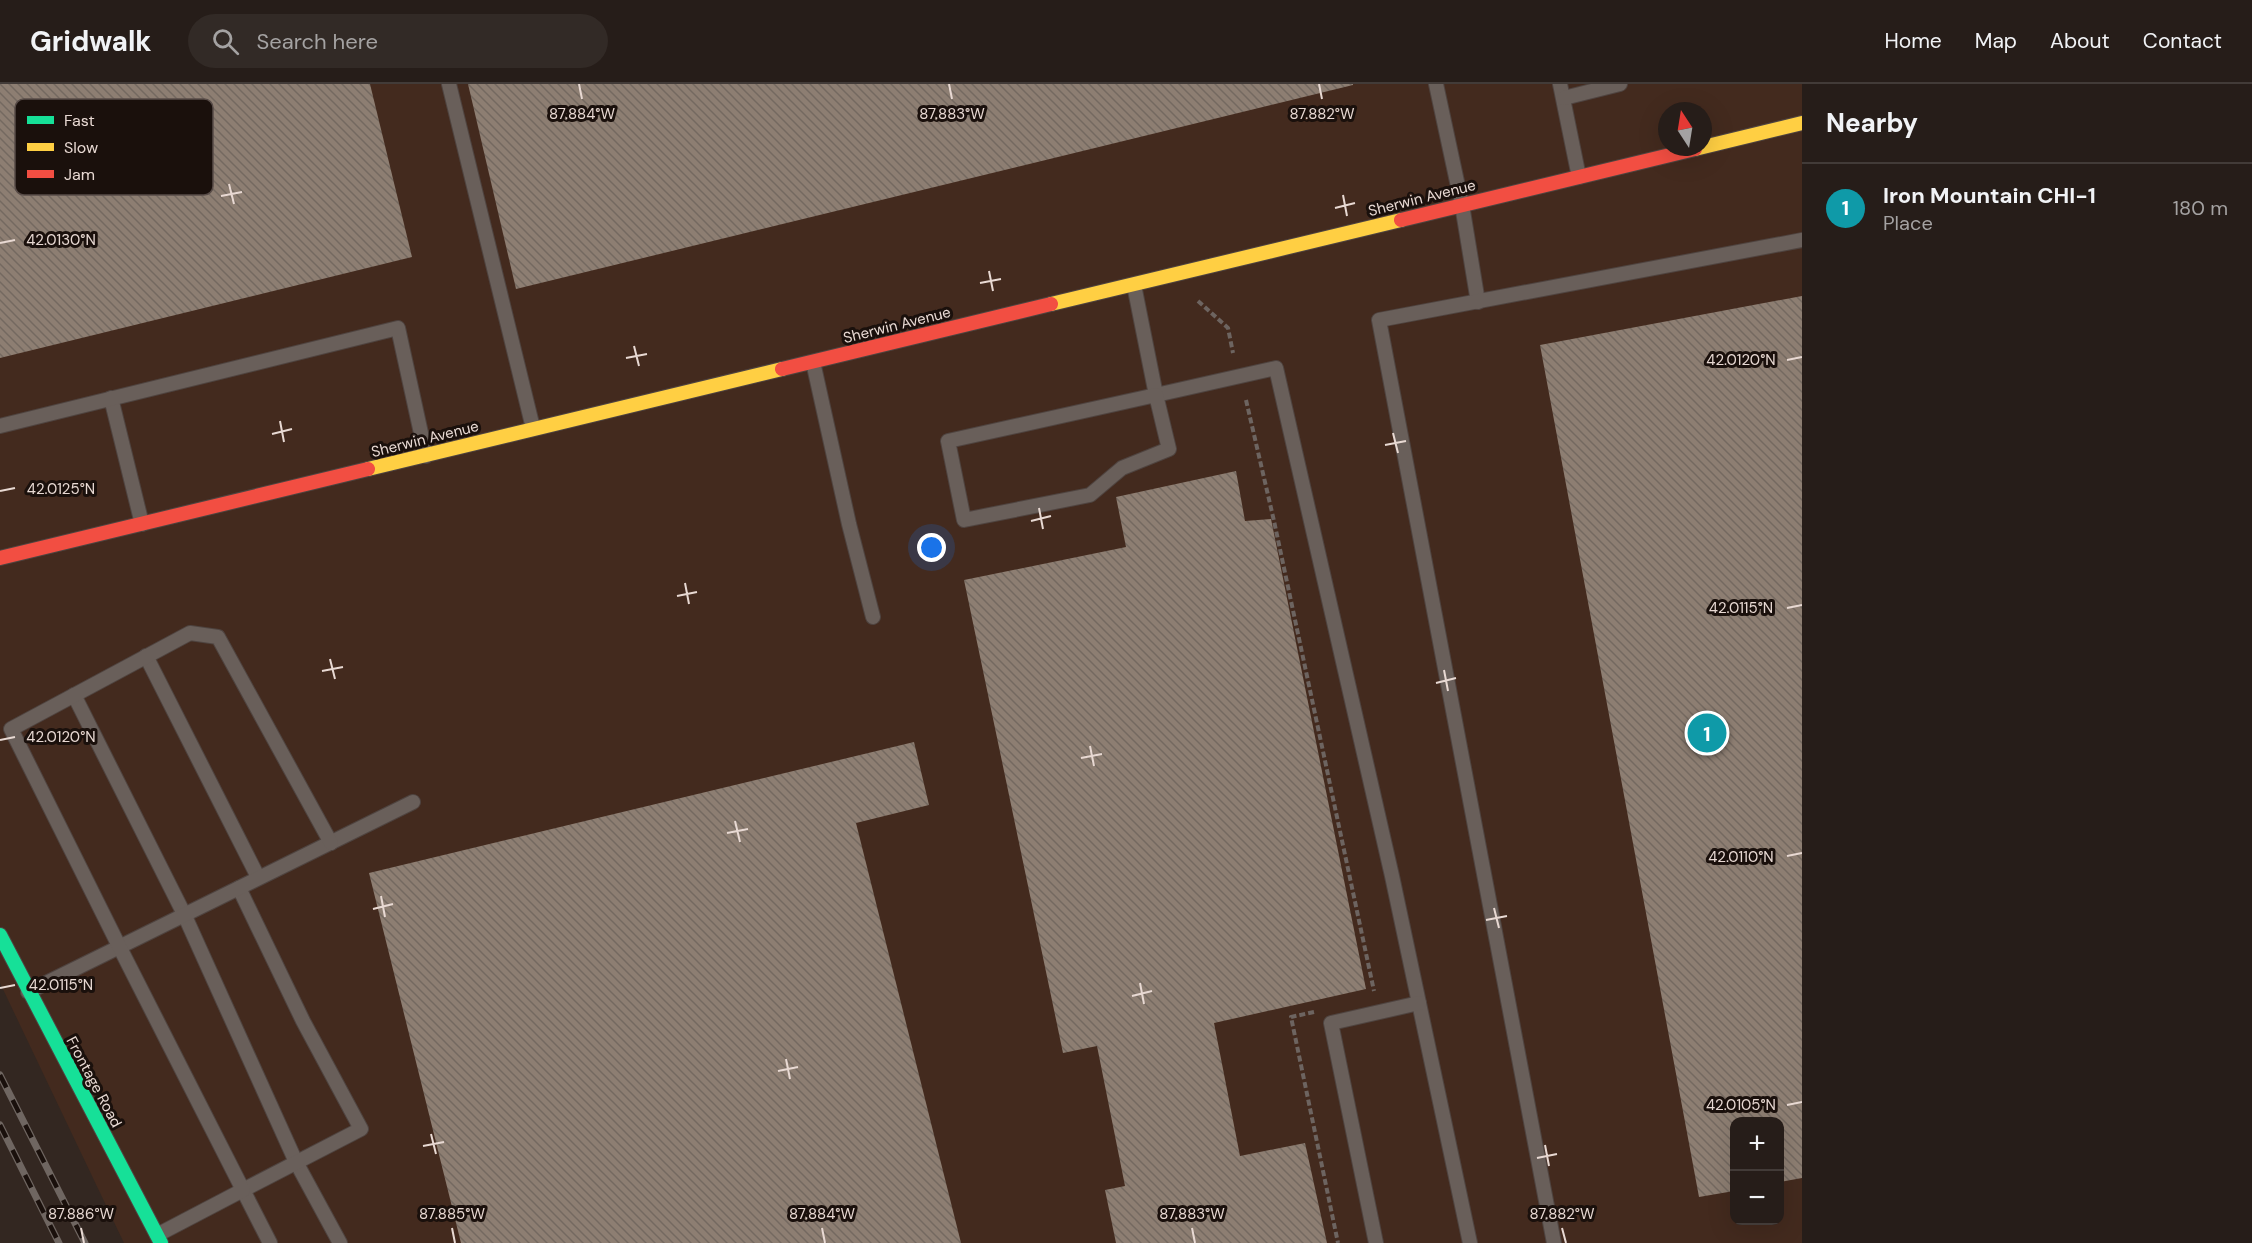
<!DOCTYPE html>
<html lang="en">
<head>
<meta charset="utf-8">
<style>
	:root { --surface:#261d19; --page:#322a26; --text:#f1f3f6; --muted:#a4a2a2; --line:#423b38; --accent:#a99b95 }
	body { margin:0; font-family:"DM Sans",sans-serif; background:var(--page); color:var(--text) }
	.controls { position:absolute; right:18px; bottom:18px; display:grid; overflow:hidden; border-radius:12px; box-shadow:0 6px 24px #0002 }
	.controls button { width:54px; height:54px; display:grid; place-items:center; padding:0; border:0; border-bottom:2px solid var(--line); background:var(--surface); color:var(--text); font:30px sans-serif }
	.compass { position:absolute; left:1658px; top:18px; width:54px; height:54px; border-radius:50%; background:var(--surface); box-shadow:0 6px 24px #0002; rotate:348deg }
	.you { position:absolute; left:932px; top:464px; width:21px; height:21px; margin:-15px; border:4px solid #fff; border-radius:50%; background:#1a73e8; box-shadow:0 0 0 9px #1a73e833 }
	.badge { display:grid; place-items:center; width:39px; height:39px; border-radius:50%; background:var(--accent); color:#fff; font-size:20px; font-weight:700 }
	.pin { position:absolute; translate:-50% -50%; border:3px solid #fff; box-shadow:0 2px 6px #0006 }
	.list { margin:0; padding:0; list-style:none }
	h2 { display:flex; justify-content:space-between; align-items:center; height:78px; margin:0; padding:0 24px; font-size:26px }
	h2 small { font-size:20px; font-weight:400; color:var(--muted) }
	.list li { display:grid; grid-template-columns:39px 1fr auto; gap:18px; align-items:center; box-sizing:border-box; height:90px; padding:0 24px; border-top:2px solid var(--line) }
	.list b { display:block; font-size:22px; white-space:nowrap }
	.list p { margin:0; font-size:20px; white-space:nowrap; color:var(--muted) }
	.list em { font-size:20px; font-style:normal; color:var(--muted) }
	.icon { flex:none; width:33px; height:33px; fill:none; stroke:currentColor; stroke-width:2; stroke-linecap:round; stroke-linejoin:round }
	.map { position:relative; flex:none; width:1802px; height:1159px; overflow:hidden }
	header { display:flex; align-items:center; gap:36px; box-sizing:border-box; height:84px; padding:0 30px; background:var(--surface); border-bottom:2px solid var(--line) }
	header strong { font-size:28px }
	nav { display:flex; gap:33px; margin-inline-start:auto; font-size:21px }
	.search { width:420px; height:54px; background:var(--page); display:flex; align-items:center; gap:15px; box-sizing:border-box; padding:0 21px; border-radius:33px; color:var(--muted); font-size:22px }
	main { display:flex }
	aside { flex:1; background:var(--surface) }
	.map>svg:first-child { display:block }
</style>
</head>
<body>
<header>
<strong>Gridwalk</strong>
<div class="search"><svg class="icon" aria-label="search" viewBox="0 0 24 24"><circle cx="10" cy="10" r="6"/><path d="M15 15l6 6"/></svg>Search here</div>
<nav><a>Home</a><a>Map</a><a>About</a><a>Contact</a></nav>
</header>
<main>
<div class="map">
<svg width="1802" height="1159" viewBox="0 0 1802 1159">
	<defs>
		<pattern id="building-back-hatch" width="6" height="6" patternUnits="userSpaceOnUse" patternTransform="scale(1.5)"><rect width="6" height="6" fill="#8d7e72"/><path d="M-1 5l2 2M0 0l6 6M5-1l2 2" fill="none" stroke="#746960"/></pattern>
	</defs>
	<rect width="100%" height="100%" fill="#332721"/>
	<path fill="#432a1e" fill-rule="evenodd" d="M0,0h1802v1159h-1678l-124,-260zM1667,27h36v36h-36zM1734,1038h46v98h-46z"/>
	<g fill="url(#building-back-hatch)">
		<polygon points="0,0 370,0 412,173 0,274"/>
		<polygon points="468,0 1353,0 1353,1 516,205"/>
		<polygon points="1802,212 1802,1094 1780,1098 1780,1038 1734,1038 1734,1107 1699,1113 1540,261"/>
		<polygon points="1236,387 1245,437 1271,435 1366,905 1214,939 1240,1072 1305,1059 1327,1159 1116,1159 1105,1106 1125,1102 1097,962 1063,969 964,496 1126,463 1116,413"/>
		<polygon points="914,658 929,721 856,739 961,1159 461,1159 369,789"/>
	</g>
	<g fill="none" stroke-linecap="round" stroke-linejoin="round">
		<g stroke="#4f4440" stroke-width="16">
			<g id="lane">
				<polyline points="449,0 533,344"/>
				<polyline points="1436,0 1462,121 1478,218"/>
				<polyline points="1560,0 1579,93"/>
				<polyline points="1564,14 1620,0"/>
				<polyline points="1134,201 1156,311 1276,284 1392,792 1470,1159"/>
				<polyline points="813,278 849,440 873,533"/>
				<polygon points="1156,311 1169,365 1122,384 1090,411 964,436 948,357"/>
				<polyline points="111,314 142,440"/>
				<polyline points="0,342 398,244 426,372"/>
				<polyline points="146,572 258,793"/>
				<polyline points="74,611 184,830 296,1078 340,1159"/>
				<polyline points="239,804 303,937 361,1045 243,1106 270,1159"/>
				<polyline points="28,908 413,718"/>
				<polyline points="157,1151 243,1106 119,862 11,645 190,549 218,553 331,759"/>
				<polyline points="1376,1159 1331,939 1419,919"/>
				<polyline points="1554,1159 1379,236 1802,156"/>
			</g>
		</g>
		<g stroke="#4f4440" stroke-width="16">
			<polyline id="fast" points="0,851 161,1159"/>
		</g>
		<g stroke="#4f4440" stroke-width="16">
			<g id="slow">
				<polyline points="1695,65 1802,39"/>
				<polyline points="1051,220 1401,136"/>
				<polyline points="368,385 782,285"/>
			</g>
		</g>
		<g stroke="#4f4440" stroke-width="16">
			<g id="jam">
				<polyline points="1401,136 1695,65"/>
				<polyline points="782,285 1051,220"/>
				<polyline points="0,474 368,385"/>
			</g>
		</g>
		<g stroke="#6d6460" stroke-width="4" stroke-dasharray="6 3" stroke-linecap="butt">
			<polyline points="1198,217 1228,244 1233,269"/>
			<polyline points="1246,316 1274,437 1374,907"/>
			<polyline points="1314,928 1291,933 1338,1159"/>
		</g>
		<use href="#lane" stroke="#695f5a" stroke-width="14"/>
		<use href="#fast" stroke="#16e098" stroke-width="14"/>
		<use href="#slow" stroke="#ffcf43" stroke-width="14"/>
		<use href="#jam" stroke="#f24e42" stroke-width="14"/>
		<g stroke="#6f6661" stroke-width="7">
			<g id="rail">
				<polyline points="0,991 85,1159"/>
				<polyline points="0,1041 59,1159"/>
			</g>
		</g>
		<use href="#rail" stroke="#1a100c" stroke-width="4.5" stroke-dasharray="14" stroke-linecap="butt"/>
	</g>
	<path fill="none" stroke="#e8d9d3" stroke-width="2" d="M579,0l3,15M949,0l3,15M1319,0l3,15M229,100l5,20M1343,111l4,21M221,112l21,-4M1335,124l20,-5M0,159l15,-3M989,187l4,20M980,199l21,-4M634,262l5,20M626,274l21,-4M1787,276l15,-3M280,337l4,21M1393,349l5,20M272,350l20,-5M1385,361l21,-4M0,407l15,-3M1039,424l4,21M1031,437l20,-5M685,499l4,21M677,512l20,-4M1787,524l15,-3M330,575l5,20M1444,586l4,21M322,587l21,-4M1436,599l20,-5M0,656l15,-3M1090,662l4,20M1081,674l21,-4M735,737l5,21M727,749l21,-4M1787,772l15,-3M381,812l4,21M1494,824l5,20M373,825l20,-5M1486,836l21,-4M1140,899l4,21M0,904l15,-3M1132,912l20,-5M786,975l4,20M778,987l20,-4M1787,1021l15,-3M431,1050l5,20M1545,1061l4,21M423,1062l21,-4M1537,1074l20,-4M81,1144l3,15M452,1144l3,15M822,1144l3,15M1192,1144l3,15M1562,1144l4,15"/>
	<g text-anchor="middle" stroke-width="6" stroke-linejoin="round" paint-order="stroke">
		<g font-size="15" fill="#e8d9d3" stroke="#1a100c">
			<text transform="translate(1422 114) rotate(-14)" y="5">Sherwin Avenue</text>
			<text transform="translate(897 241) rotate(-14)" y="5">Sherwin Avenue</text>
			<text transform="translate(425 355) rotate(-14)" y="5">Sherwin Avenue</text>
			<text transform="translate(94 998) rotate(62)" y="5">Frontage Road</text>
		</g>
	</g>
	<rect x="15" y="15" width="198" height="96" rx="9" fill="#1a100c" stroke="#584c48" stroke-width="1.5"/>
	<rect x="27" y="32" width="27" height="8" fill="#16e098"/>
	<rect x="27" y="59" width="27" height="8" fill="#ffcf43"/>
	<rect x="27" y="86" width="27" height="8" fill="#f24e42"/>
	<g font-size="16" fill="#e8d9d3">
		<text x="64" y="42">Fast</text>
		<text x="64" y="69">Slow</text>
		<text x="64" y="96">Jam</text>
	</g>
	<g font-size="15" text-anchor="middle" fill="#e8d9d3" stroke="#1a100c" stroke-width="6" stroke-linejoin="round" paint-order="stroke">
		<text x="582" y="35">87.884°W</text>
		<text x="952" y="35">87.883°W</text>
		<text x="1322" y="35">87.882°W</text>
		<text x="61" y="161">42.0130°N</text>
		<text x="1741" y="281">42.0120°N</text>
		<text x="61" y="410">42.0125°N</text>
		<text x="1741" y="529">42.0115°N</text>
		<text x="61" y="658">42.0120°N</text>
		<text x="1741" y="778">42.0110°N</text>
		<text x="61" y="906">42.0115°N</text>
		<text x="1741" y="1026">42.0105°N</text>
		<text x="81" y="1135">87.886°W</text>
		<text x="452" y="1135">87.885°W</text>
		<text x="822" y="1135">87.884°W</text>
		<text x="1192" y="1135">87.883°W</text>
		<text x="1562" y="1135">87.882°W</text>
	</g>
</svg>
<div class="controls">
<button>+</button>
<button>−</button>
</div>
<svg class="compass" viewBox="-18 -18 36 36"><path d="M0-13l5 13h-10z" fill="#e53935"/><path d="M0 13l5-13h-10z" fill="#a4a2a2"/></svg>
<div class="you"></div>
<div class="pin badge" style="left:1707px;top:649px;background:#0f9aa8">1</div>
</div>
<aside>
<h2>Nearby<small></small></h2>
<ul class="list">
<li><span class="badge" style="background:#0f9aa8">1</span><div><b>Iron Mountain CHI-1</b><p>Place</p></div><em>180 m</em></li>
</ul>
</aside>
</main>
</body>
</html>
